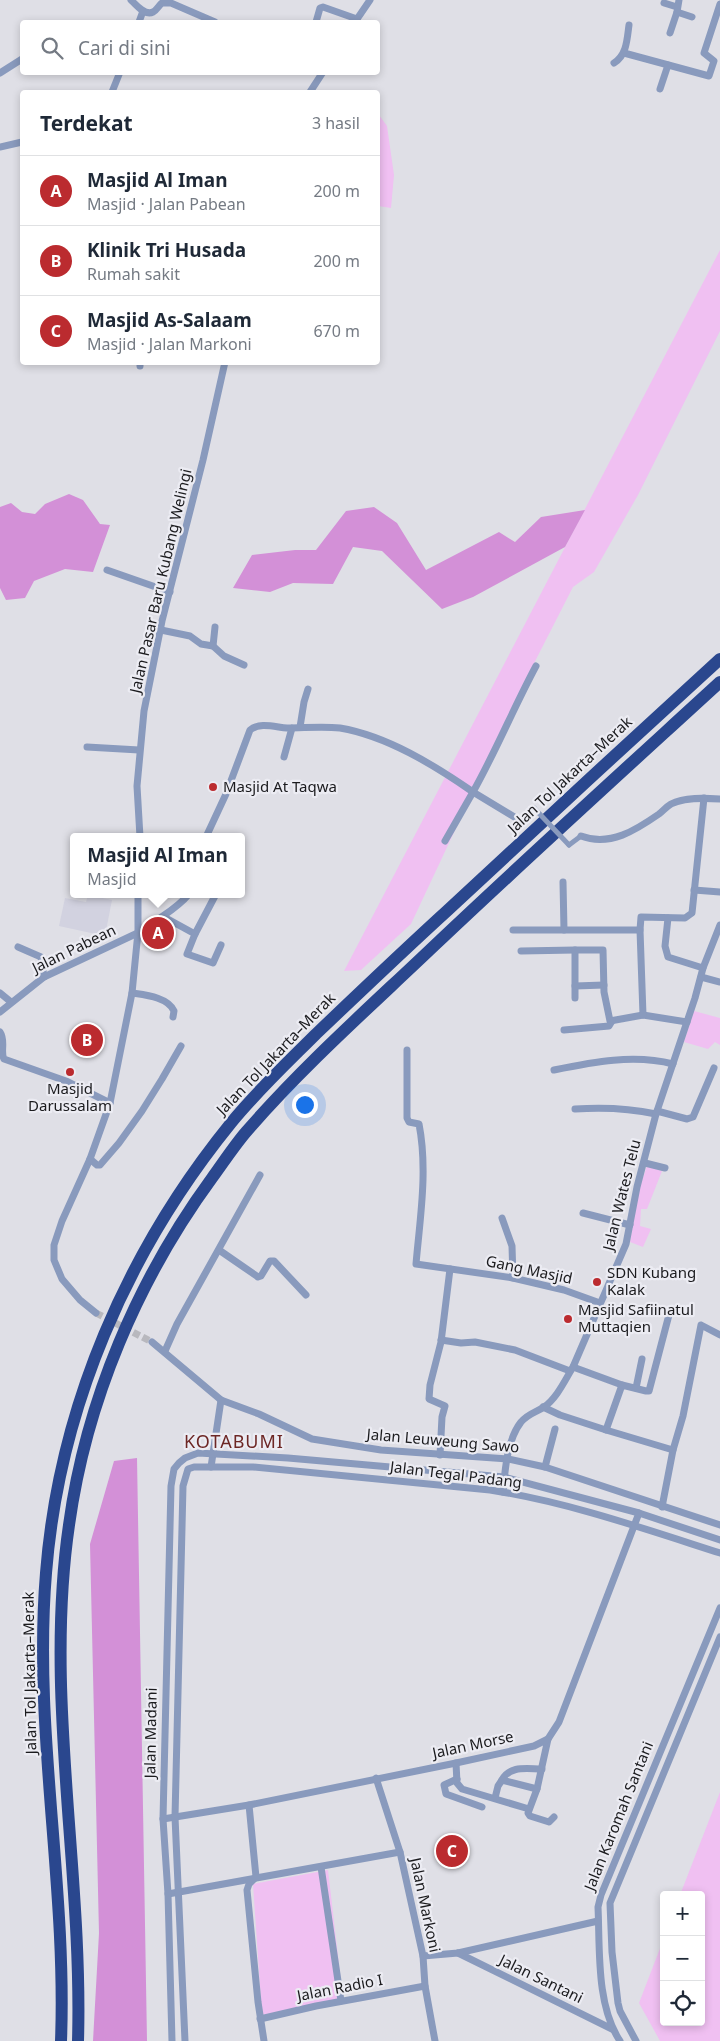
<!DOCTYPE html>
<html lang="id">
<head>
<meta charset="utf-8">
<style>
	:root { --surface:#fff; --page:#f6f6f7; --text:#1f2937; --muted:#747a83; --line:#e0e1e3; --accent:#bb2b2f }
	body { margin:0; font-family:"Noto Sans",sans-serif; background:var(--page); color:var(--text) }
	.controls { position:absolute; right:15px; bottom:15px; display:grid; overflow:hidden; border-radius:5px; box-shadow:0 2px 8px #0003 }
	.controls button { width:45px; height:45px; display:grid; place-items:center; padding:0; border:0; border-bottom:1px solid var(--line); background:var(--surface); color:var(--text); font:25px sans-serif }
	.you { position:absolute; left:304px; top:1104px; width:18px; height:18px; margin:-12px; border:4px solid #fff; border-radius:50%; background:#1a73e8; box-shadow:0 0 0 8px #1a73e833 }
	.badge { display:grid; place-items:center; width:32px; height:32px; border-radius:50%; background:var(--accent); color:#fff; font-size:16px; font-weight:700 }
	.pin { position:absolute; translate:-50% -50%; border:2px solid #fff; box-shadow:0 1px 5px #0006 }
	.popup { position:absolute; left:70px; top:833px; width:175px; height:65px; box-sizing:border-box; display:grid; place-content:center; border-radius:5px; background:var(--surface); filter:drop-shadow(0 1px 4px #0005); font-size:16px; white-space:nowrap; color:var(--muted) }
	.popup b { font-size:19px; color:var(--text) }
	.popup::after { content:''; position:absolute; left:50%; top:100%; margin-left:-10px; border:10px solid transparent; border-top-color:var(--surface) }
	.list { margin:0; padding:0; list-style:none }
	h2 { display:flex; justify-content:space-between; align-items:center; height:65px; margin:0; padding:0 20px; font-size:21px }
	h2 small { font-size:16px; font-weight:400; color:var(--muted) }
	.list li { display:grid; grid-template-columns:32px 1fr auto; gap:15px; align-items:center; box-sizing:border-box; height:70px; padding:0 20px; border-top:1px solid var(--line) }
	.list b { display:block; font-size:19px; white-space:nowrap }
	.list p { margin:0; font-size:16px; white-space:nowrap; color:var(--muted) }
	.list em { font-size:16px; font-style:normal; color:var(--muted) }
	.icon { flex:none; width:28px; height:28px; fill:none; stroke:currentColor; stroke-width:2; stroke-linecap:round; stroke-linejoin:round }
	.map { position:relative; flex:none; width:720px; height:2041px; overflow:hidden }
	.search { position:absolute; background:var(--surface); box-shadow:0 2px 8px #0003; left:20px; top:20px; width:360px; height:55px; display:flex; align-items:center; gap:12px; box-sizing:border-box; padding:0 18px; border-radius:5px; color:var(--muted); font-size:19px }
	.panel { position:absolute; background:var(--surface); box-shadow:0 2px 8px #0003; left:20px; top:90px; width:360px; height:275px; border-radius:5px }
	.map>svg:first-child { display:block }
</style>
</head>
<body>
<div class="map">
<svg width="720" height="2041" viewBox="0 0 720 2041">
	<rect width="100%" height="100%" fill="#dfdfe6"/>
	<polygon fill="#d2d2e0" points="88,895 112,900 105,936 59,926 65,898 86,902"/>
	<g fill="#f0c0f2">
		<polygon points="378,115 379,115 387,126 394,175 391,208 378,206"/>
		<polygon points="720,250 720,331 638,495 594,572 573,587 526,679 411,924 361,970 344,971"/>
		<polygon points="694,1011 720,1018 720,1045 715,1042 708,1049 684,1042"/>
		<polygon points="647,1166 662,1171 647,1209 641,1209 640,1226 651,1229 643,1247 630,1242 639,1189"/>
		<polygon points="720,1792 720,2041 660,2041 639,2003 664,1938 664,2022 701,2022 701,1895 680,1895"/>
		<polygon points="328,1870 343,1999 262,2015 253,1884"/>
	</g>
	<g fill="#d390d7">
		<polygon points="69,494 83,500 100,524 110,525 93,572 65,569 34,581 25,598 6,600 0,588 0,507 11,503 22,512 35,514 45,504"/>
		<polygon points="374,507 397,523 426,570 499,532 515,542 541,517 585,510 565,547 473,597 442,609 382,551 353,547 333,584 293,583 270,592 233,588 252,555 295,550 316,550 346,511"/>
		<polygon points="137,1458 147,2041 93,2041 99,1933 90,1544 114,1461"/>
	</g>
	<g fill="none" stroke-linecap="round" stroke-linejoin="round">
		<polyline stroke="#b8b8be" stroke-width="7" stroke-dasharray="7 3.5" stroke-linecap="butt" points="96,1313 152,1342"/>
		<g stroke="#899abd" stroke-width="5">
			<polyline points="521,821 534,808"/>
			<polyline points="569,845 581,836"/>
		</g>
		<g stroke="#899abd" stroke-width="7">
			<path d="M131,0c5,5 14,16 22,12 4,-2 6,-7 9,-9h9l44,19"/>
			<polyline points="664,3 677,7"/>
			<polyline points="677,12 692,17"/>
			<polyline points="139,22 143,11"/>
			<polyline points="316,22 320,8 323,7 357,19"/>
			<polyline points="355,22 370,0"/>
			<polyline points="670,33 677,12 679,0"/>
			<polyline points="624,53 709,76 714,61 704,53 720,4"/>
			<path d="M614,63c13,-8 13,-24 15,-38"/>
			<polyline points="0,73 22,59"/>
			<polyline points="660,89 668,65"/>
			<polyline points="112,92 120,72"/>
			<polyline points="310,92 323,72"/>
			<polyline points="0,147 22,142"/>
			<polyline points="140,362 140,366"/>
			<polyline points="107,570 170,592"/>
			<polyline points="161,630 190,636 201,644 213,646 215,627"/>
			<polyline points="213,646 224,656 244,665"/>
			<polyline points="300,727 304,702 308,689"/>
			<polyline points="87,747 139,750"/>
			<polyline points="284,757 292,728"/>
			<path d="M521,821l-48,-29c23,-41 41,-85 63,-126"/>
			<path d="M581,836c29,11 55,-6 78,-22 4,-3 7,-7 12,-10 13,-7 34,-6 49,-5"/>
			<polyline points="140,837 137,786 144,711 162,621 203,460 225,362"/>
			<path d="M206,837l20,-43 24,-64c9,-8 25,-3 37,-2 17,0 35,-2 53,0 47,8 94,37 133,64l-28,49"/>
			<polyline points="563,882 564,930"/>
			<polyline points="694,890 720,892"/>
			<polyline points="164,917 195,934 187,954 213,963 221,945"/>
			<polyline points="668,918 665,946 668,957 703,968"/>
			<polyline points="513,930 640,930"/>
			<polyline points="195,934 216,894"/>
			<polyline points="18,947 41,957 44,977"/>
			<polyline points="521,951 575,950"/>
			<polyline points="701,977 720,982"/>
			<polyline points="575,986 604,985"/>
			<polyline points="0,993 11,1002"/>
			<path d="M132,993c13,2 36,4 42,18l-1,6"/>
			<polyline points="575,998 575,950 603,950 604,992 610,1021 643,1015 687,1022"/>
			<path d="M0,1012l44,-35 100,-47c15,-13 32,-20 45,-36"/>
			<polyline points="643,1015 640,930 641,917 685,918 692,913 704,798"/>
			<polyline points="564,1030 609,1026 612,1021"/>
			<path d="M0,1032c6,9 0,20 4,27l62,22 44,22"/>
			<path d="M407,1050v68l2,4 10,2c9,46 1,94 -3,140l97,14 51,12 36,13"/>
			<path d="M554,1070c39,-8 80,-16 119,-6"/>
			<path d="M575,1109c28,-2 53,-1 81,5"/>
			<polyline points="657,1111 687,1119 693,1117 714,1068"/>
			<polyline points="90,1159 97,1165 100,1165 119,1143 142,1111 162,1079 181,1046"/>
			<polyline points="645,1163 665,1168"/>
			<polyline points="583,1213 630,1225"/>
			<polyline points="502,1218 512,1246 513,1278"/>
			<polyline points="219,1250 258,1277 261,1276 270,1261 274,1261 306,1295"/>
			<polyline points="96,1313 80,1300 62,1279 54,1260 54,1245 62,1221 90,1159 110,1103 132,993 138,932 138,894"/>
			<polyline points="441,1340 461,1343 475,1342 515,1350 570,1371"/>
			<polyline points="152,1342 221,1400 259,1414 312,1439 381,1450 508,1459 545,1467 720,1525"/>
			<polyline points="165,1351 177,1324 260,1175"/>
			<polyline points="573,1367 622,1385"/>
			<polyline points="636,1388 642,1359"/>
			<polyline points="543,1407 560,1415 606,1430 622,1385 646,1391 649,1391 670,1311"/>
			<polyline points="606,1430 673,1450 662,1507"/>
			<polyline points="673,1450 683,1416 701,1325 720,1335"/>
			<polyline points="440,1455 442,1417 445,1406 429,1399 430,1385 441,1342 450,1269"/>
			<polyline points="211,1467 221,1400"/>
			<polyline points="545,1467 555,1429"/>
			<path d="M503,1492c2,-22 4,-52 18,-70 8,-9 14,-9 23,-15 13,-9 21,-27 29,-40l53,-123 11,-57 19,-73 39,-116 8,-30 17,-43"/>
			<polyline points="548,1739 537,1789 528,1813 530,1816 549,1822 554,1817"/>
			<polyline points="456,1763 457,1783 462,1789 529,1809"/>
			<polyline points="376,1778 400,1852 423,1956 425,1986 435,2041"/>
			<polyline points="457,1779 444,1785 446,1794 482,1807"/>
			<path d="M502,1780c8,-15 25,-11 40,-11"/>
			<polyline points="495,1798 498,1786 502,1780 537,1789"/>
			<polyline points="249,1805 256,1877 249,1884 247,1890 258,2002 264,2041"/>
			<polyline points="163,1819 249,1805 456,1763 534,1746 548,1739 559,1722 639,1513"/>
			<polyline points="321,1867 341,2001"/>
			<polyline points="168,1894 400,1852"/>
			<polyline points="458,1953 612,2029"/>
			<polyline points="423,1956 458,1953 598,1921"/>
			<polyline points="260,2019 316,2006 425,1986"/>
			<polyline points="172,2041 168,1894 163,1819 171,1486 174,1469 179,1463 185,1458 198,1453 288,1458 504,1477 639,1513 720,1540"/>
			<path d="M185,2041l-10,-224 8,-331 5,-17 6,-2h59l237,23c78,12 155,39 230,63"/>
			<path d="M620,2041c-24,-36 -20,-92 -22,-134l3,-12 119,-287"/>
			<polyline points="636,2041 620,2011 618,2003 612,1952 610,1903 720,1637"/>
		</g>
		<g stroke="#2a478e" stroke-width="12">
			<path d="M61,2041c6,-156 -28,-312 -15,-468 13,-165 81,-322 185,-450 26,-32 56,-60 85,-89 44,-42 87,-83 132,-124 90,-84 181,-168 272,-251"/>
			<path d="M78,2041c5,-172 -34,-345 -9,-516 17,-124 69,-246 143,-347 11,-15 22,-32 34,-46 58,-67 125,-126 189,-187 94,-89 190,-176 285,-263"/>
		</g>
		<polyline stroke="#899abd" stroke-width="5" points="534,808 569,845"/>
	</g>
	<g fill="#bb2b2f" stroke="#ececf3" stroke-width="2">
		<circle cx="213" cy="787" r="5"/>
		<circle cx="70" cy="1072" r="5"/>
		<circle cx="597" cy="1282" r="5"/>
		<circle cx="568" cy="1319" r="5"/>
	</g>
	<g text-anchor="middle" stroke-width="4.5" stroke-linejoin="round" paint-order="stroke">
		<g font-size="15" fill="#1b1b1e" stroke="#ececf3">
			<text transform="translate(161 581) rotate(-77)" y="5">Jalan Pasar Baru Kubang Welingi</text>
			<text transform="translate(570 775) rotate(-43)" y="5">Jalan Tol Jakarta–Merak</text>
			<text transform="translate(74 949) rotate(-26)" y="5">Jalan Pabean</text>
			<text transform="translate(276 1054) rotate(-46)" y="5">Jalan Tol Jakarta–Merak</text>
			<text transform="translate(622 1195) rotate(-76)" y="5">Jalan Wates Telu</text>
			<text transform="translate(529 1270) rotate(12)" y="5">Gang Masjid</text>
			<text transform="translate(443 1441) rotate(5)" y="5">Jalan Leuweung Sawo</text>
			<text transform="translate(456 1475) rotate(7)" y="5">Jalan Tegal Padang</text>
			<text transform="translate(30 1673) rotate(-91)" y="5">Jalan Tol Jakarta–Merak</text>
			<text transform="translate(151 1733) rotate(-89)" y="5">Jalan Madani</text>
			<text transform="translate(473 1745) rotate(-12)" y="5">Jalan Morse</text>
			<text transform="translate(619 1816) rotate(-68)" y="5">Jalan Karomah Santani</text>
			<text transform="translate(425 1905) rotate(78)" y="5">Jalan Markoni</text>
			<text transform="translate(541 1979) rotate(26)" y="5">Jalan Santani</text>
			<text transform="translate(340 1988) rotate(-11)" y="5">Jalan Radio I</text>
		</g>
		<g font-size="15" fill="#1b1b1e" stroke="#ececf3" text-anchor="start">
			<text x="223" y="792">Masjid At Taqwa</text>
			<text x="70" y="1094" text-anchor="middle">Masjid<tspan x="70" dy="17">Darussalam</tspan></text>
			<text x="607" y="1278">SDN Kubang<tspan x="607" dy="17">Kalak</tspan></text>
			<text x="578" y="1315">Masjid Safiinatul<tspan x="578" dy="17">Muttaqien</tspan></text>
		</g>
		<g font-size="18" letter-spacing="1" fill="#6d2725" stroke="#ececf3">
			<text x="234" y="1448">KOTABUMI</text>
		</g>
	</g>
</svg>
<div class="controls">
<button>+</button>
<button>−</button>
<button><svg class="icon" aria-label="locate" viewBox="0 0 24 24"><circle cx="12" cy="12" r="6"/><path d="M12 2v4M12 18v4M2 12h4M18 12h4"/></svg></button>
</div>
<div class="you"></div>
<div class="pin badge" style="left:158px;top:933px">A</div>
<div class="popup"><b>Masjid Al Iman</b>Masjid</div>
<div class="pin badge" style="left:87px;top:1040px">B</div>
<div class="pin badge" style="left:452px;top:1851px">C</div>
<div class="search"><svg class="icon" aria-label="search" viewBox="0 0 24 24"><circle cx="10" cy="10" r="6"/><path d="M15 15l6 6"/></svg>Cari di sini</div>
<section class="panel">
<h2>Terdekat<small>3 hasil</small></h2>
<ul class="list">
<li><span class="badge">A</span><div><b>Masjid Al Iman</b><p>Masjid · Jalan Pabean</p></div><em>200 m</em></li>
<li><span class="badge">B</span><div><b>Klinik Tri Husada</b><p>Rumah sakit</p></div><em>200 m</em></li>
<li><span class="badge">C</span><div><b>Masjid As-Salaam</b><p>Masjid · Jalan Markoni</p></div><em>670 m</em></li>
</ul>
</section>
</div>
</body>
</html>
